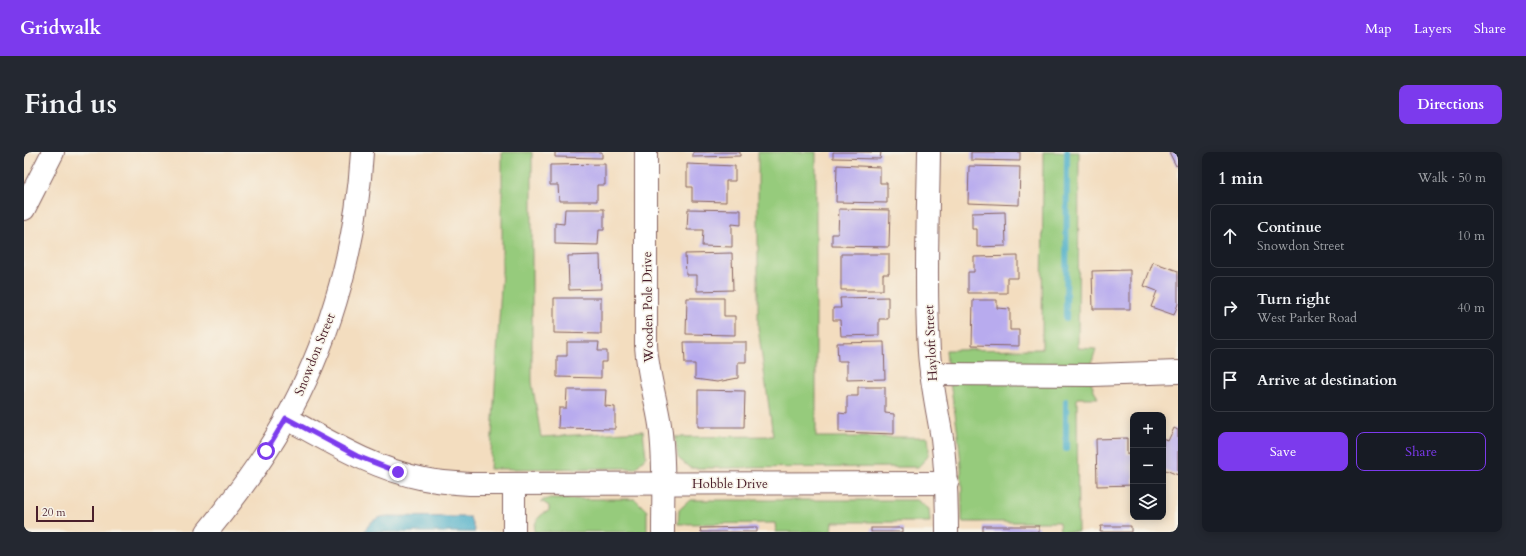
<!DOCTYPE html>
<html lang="en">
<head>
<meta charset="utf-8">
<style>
	:root { --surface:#171b24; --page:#242831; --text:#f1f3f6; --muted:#9ea1a6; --line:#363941; --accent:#7c3aed }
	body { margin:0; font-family:Cardo,serif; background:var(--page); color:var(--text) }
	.controls { position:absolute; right:12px; bottom:12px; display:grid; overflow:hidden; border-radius:8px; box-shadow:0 2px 10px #0003 }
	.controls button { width:36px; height:36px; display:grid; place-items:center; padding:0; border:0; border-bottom:1px solid var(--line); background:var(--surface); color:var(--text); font:20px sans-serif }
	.scale { position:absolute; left:12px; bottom:10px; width:58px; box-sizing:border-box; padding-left:4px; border:2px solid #4a1f2b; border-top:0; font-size:11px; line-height:14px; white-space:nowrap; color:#4a1f2b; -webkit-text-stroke:3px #f7f3e8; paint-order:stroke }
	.stop { position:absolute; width:12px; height:12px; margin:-9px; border:3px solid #7c3aed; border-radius:50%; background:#fff }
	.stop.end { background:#7c3aed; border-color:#fff; box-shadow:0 1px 4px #0008 }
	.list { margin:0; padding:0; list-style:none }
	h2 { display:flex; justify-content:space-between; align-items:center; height:52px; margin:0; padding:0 16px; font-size:17px }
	h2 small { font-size:13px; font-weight:400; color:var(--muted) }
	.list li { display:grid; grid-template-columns:26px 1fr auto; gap:12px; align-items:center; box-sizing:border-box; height:64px; margin:0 8px 8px; padding:0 8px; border:1px solid var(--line); border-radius:8px }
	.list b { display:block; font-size:15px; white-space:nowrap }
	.list p { margin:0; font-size:13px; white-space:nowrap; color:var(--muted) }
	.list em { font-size:13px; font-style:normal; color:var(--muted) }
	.actions { display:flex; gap:8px; padding:12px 16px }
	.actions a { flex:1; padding:9px 0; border:1px solid var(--accent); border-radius:8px; text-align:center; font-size:14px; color:var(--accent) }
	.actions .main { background:var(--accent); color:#fff }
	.icon { flex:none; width:22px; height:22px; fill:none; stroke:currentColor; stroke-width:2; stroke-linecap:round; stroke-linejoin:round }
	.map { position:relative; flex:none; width:1154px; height:380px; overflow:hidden; border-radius:8px }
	header { display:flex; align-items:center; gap:24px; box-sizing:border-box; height:56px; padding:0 20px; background:var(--accent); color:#fff }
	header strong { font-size:19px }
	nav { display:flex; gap:22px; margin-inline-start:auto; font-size:14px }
	.intro { display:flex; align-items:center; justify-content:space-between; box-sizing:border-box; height:96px; padding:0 24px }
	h1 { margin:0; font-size:28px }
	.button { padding:10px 18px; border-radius:8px; background:var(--accent); color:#fff; font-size:14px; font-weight:700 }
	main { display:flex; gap:24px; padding:0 24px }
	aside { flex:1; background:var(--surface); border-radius:8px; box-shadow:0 2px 10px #0003 }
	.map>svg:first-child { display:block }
</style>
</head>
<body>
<header>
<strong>Gridwalk</strong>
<nav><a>Map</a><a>Layers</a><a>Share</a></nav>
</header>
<div class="intro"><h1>Find us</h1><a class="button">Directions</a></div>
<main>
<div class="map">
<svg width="1154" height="380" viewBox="0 0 1154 380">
	<rect width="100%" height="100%" fill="#f7f3e8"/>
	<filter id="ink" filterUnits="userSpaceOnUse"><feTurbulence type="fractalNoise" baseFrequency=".025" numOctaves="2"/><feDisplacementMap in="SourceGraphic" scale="8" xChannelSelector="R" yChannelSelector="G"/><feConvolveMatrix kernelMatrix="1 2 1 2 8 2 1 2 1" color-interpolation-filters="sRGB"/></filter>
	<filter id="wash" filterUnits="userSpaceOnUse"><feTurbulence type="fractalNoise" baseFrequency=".012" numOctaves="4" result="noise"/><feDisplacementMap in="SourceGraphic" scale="16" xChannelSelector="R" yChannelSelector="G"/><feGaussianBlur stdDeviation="0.9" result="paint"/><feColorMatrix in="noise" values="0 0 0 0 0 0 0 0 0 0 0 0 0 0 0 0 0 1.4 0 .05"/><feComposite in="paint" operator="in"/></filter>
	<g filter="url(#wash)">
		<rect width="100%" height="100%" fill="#f3ddbf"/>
		<g fill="#96cb7c" stroke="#707554">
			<polygon points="478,0 508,0 508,230 517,285 619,279 622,304 612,316 466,317 478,119"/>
			<path d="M734,0h58v285h112c2,17 2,18 -10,30l-228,1 -12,-10 -3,-21 98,-1 -15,-108z"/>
			<path d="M1019,0h36l-1,196 18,1c-7,22 -9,28 2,49h-21l1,134h-18l-1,-10h-97c0,-29 0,-58 -4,-86 -3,-29 -10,-57 -12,-86l96,-1z"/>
			<path d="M523,347h88l12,12v21h-113c0,-10 5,-18 15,-21v-5l-8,-5z"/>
			<polygon points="666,348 893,348 905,357 906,370 809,370 808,380 752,380 751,371 654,372 655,358"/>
		</g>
		<path fill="#49adc8" stroke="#4a667a" d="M364,364l82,1 5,15h-111c6,-11 12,-15 24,-16z"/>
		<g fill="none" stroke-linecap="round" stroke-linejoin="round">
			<g stroke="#49adc8" stroke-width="6">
				<polyline points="1042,167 1043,0"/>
				<polyline points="1042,249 1042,297"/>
			</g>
		</g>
		<g id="blocks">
			<g fill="#b8abee">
				<polygon points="531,0 578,0 578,6 531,5"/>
				<polygon points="669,0 716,0 716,4 669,5"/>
				<polygon points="809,0 857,0 856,7 809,6"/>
				<polygon points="947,0 996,0 996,9 947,8"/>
				<polygon points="1145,0 1154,0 1154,13 1152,14"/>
				<polygon points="581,12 581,33 573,33 573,49 535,49 534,33 526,33 526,13"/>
				<polygon points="663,12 711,14 711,29 702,29 702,50 668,49 668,35 663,35"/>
				<polygon points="813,13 856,15 856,31 863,31 863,51 812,50"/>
				<polygon points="945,14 996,15 995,53 944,51"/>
				<polygon points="541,57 580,57 580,78 575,78 574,93 531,92 531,71 540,72"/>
				<polygon points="664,57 717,58 717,73 708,72 708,95 678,94 679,78 663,78"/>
				<polygon points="815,57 866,58 865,95 808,94 808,82 814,82"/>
				<polygon points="981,60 982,94 953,95 953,77 948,77 948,61"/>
				<polygon points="708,101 709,138 673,139 673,123 662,123 661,102"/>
				<polygon points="817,102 865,102 865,122 859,122 859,138 817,138"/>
				<polygon points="576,103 577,137 545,138 544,104"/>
				<polygon points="994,104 994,126 983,126 983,141 944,141 944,120 950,120 950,105"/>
				<polygon points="1129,110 1154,119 1154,152 1150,163 1127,155 1133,139 1120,134"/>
				<polygon points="1106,118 1106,157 1069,157 1068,119"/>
				<polygon points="864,145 864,167 855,167 855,183 817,184 816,168 809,168 809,156 817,156 816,146"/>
				<polygon points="530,146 577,146 577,182 530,181"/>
				<polygon points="663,146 700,146 700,164 711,164 711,183 662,182"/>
				<polygon points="949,148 973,148 973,156 986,157 986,178 995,178 995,194 948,193"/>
				<polygon points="543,190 575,190 574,199 583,199 583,210 577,210 577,226 533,225 533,204 543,204"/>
				<polygon points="660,190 722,190 722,210 714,210 714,226 693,230 671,227 671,212 661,212"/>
				<polygon points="860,190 861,227 823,228 823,209 814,209 813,191"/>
				<polygon points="834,235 861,235 861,261 870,262 870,282 815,280 815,261 823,262 823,244 834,244"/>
				<polygon points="543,238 582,238 581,254 591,255 591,277 534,276 535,256 542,256"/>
				<polygon points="674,238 721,239 720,275 674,275"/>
				<polygon points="1150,276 1154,278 1154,323 1139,317 1139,286 1144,289"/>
				<polygon points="1103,286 1103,302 1109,302 1109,333 1073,334 1072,287"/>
				<rect x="959" y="374" width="56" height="6"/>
				<polygon points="1077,374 1107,374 1107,380 1076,380"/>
				<polygon points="733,375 733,380 677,380 676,376"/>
				<rect x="847" y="376" width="32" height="4"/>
			</g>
		</g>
	</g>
	<g filter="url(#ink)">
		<use href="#blocks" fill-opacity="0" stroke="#85625f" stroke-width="1"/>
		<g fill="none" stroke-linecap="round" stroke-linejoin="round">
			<g stroke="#85625f" stroke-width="24">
				<g id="minor">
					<path d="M622,0v192c1,28 10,54 14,81 5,36 3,72 3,107"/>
					<path d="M905,0c-1,66 -4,133 0,200 2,29 8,57 13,86 4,32 5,63 5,94"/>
					<polyline points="0,57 29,0"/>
					<polyline points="907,222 1069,223 1154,220"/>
					<path d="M262,266c44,24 88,51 138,61 15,3 30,4 46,5l477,-1"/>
					<polyline points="490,332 490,380"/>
					<path d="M183,380c31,-38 61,-78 84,-122 42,-79 66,-169 71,-258"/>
				</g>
			</g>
			<use href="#minor" stroke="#fff" stroke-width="22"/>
		</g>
	</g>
	<g fill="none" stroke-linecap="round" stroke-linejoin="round" filter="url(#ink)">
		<polyline stroke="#7c3aed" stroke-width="5" points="242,299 262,266 333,304 374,320"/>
	</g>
	<g text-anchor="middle" stroke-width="3" stroke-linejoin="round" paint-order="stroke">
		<g font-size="13" fill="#4a1f2b" stroke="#f7f3e8">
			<text transform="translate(623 155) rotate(-91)" y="5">Wooden Pole Drive</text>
			<text transform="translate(906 191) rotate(-93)" y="5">Hayloft Street</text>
			<text transform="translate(290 202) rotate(-68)" y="5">Snowdon Street</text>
			<text x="706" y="336">Hobble Drive</text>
		</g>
	</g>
</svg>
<div class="controls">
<button>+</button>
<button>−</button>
<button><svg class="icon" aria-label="layers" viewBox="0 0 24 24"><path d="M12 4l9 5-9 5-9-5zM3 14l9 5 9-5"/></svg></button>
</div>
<div class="scale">20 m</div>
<div class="stop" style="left:242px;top:299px"></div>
<div class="stop end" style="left:374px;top:320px"></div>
</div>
<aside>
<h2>1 min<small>Walk · 50 m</small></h2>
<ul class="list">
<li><svg class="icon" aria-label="ahead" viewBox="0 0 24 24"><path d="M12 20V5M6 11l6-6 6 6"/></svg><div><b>Continue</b><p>Snowdon Street</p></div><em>10 m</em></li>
<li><svg class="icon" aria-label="right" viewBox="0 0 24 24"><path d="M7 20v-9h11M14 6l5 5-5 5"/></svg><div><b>Turn right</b><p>West Parker Road</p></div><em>40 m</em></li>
<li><svg class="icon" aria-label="arrive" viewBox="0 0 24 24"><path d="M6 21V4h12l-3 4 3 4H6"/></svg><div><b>Arrive at destination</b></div></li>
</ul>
<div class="actions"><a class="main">Save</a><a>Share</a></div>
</aside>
</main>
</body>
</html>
